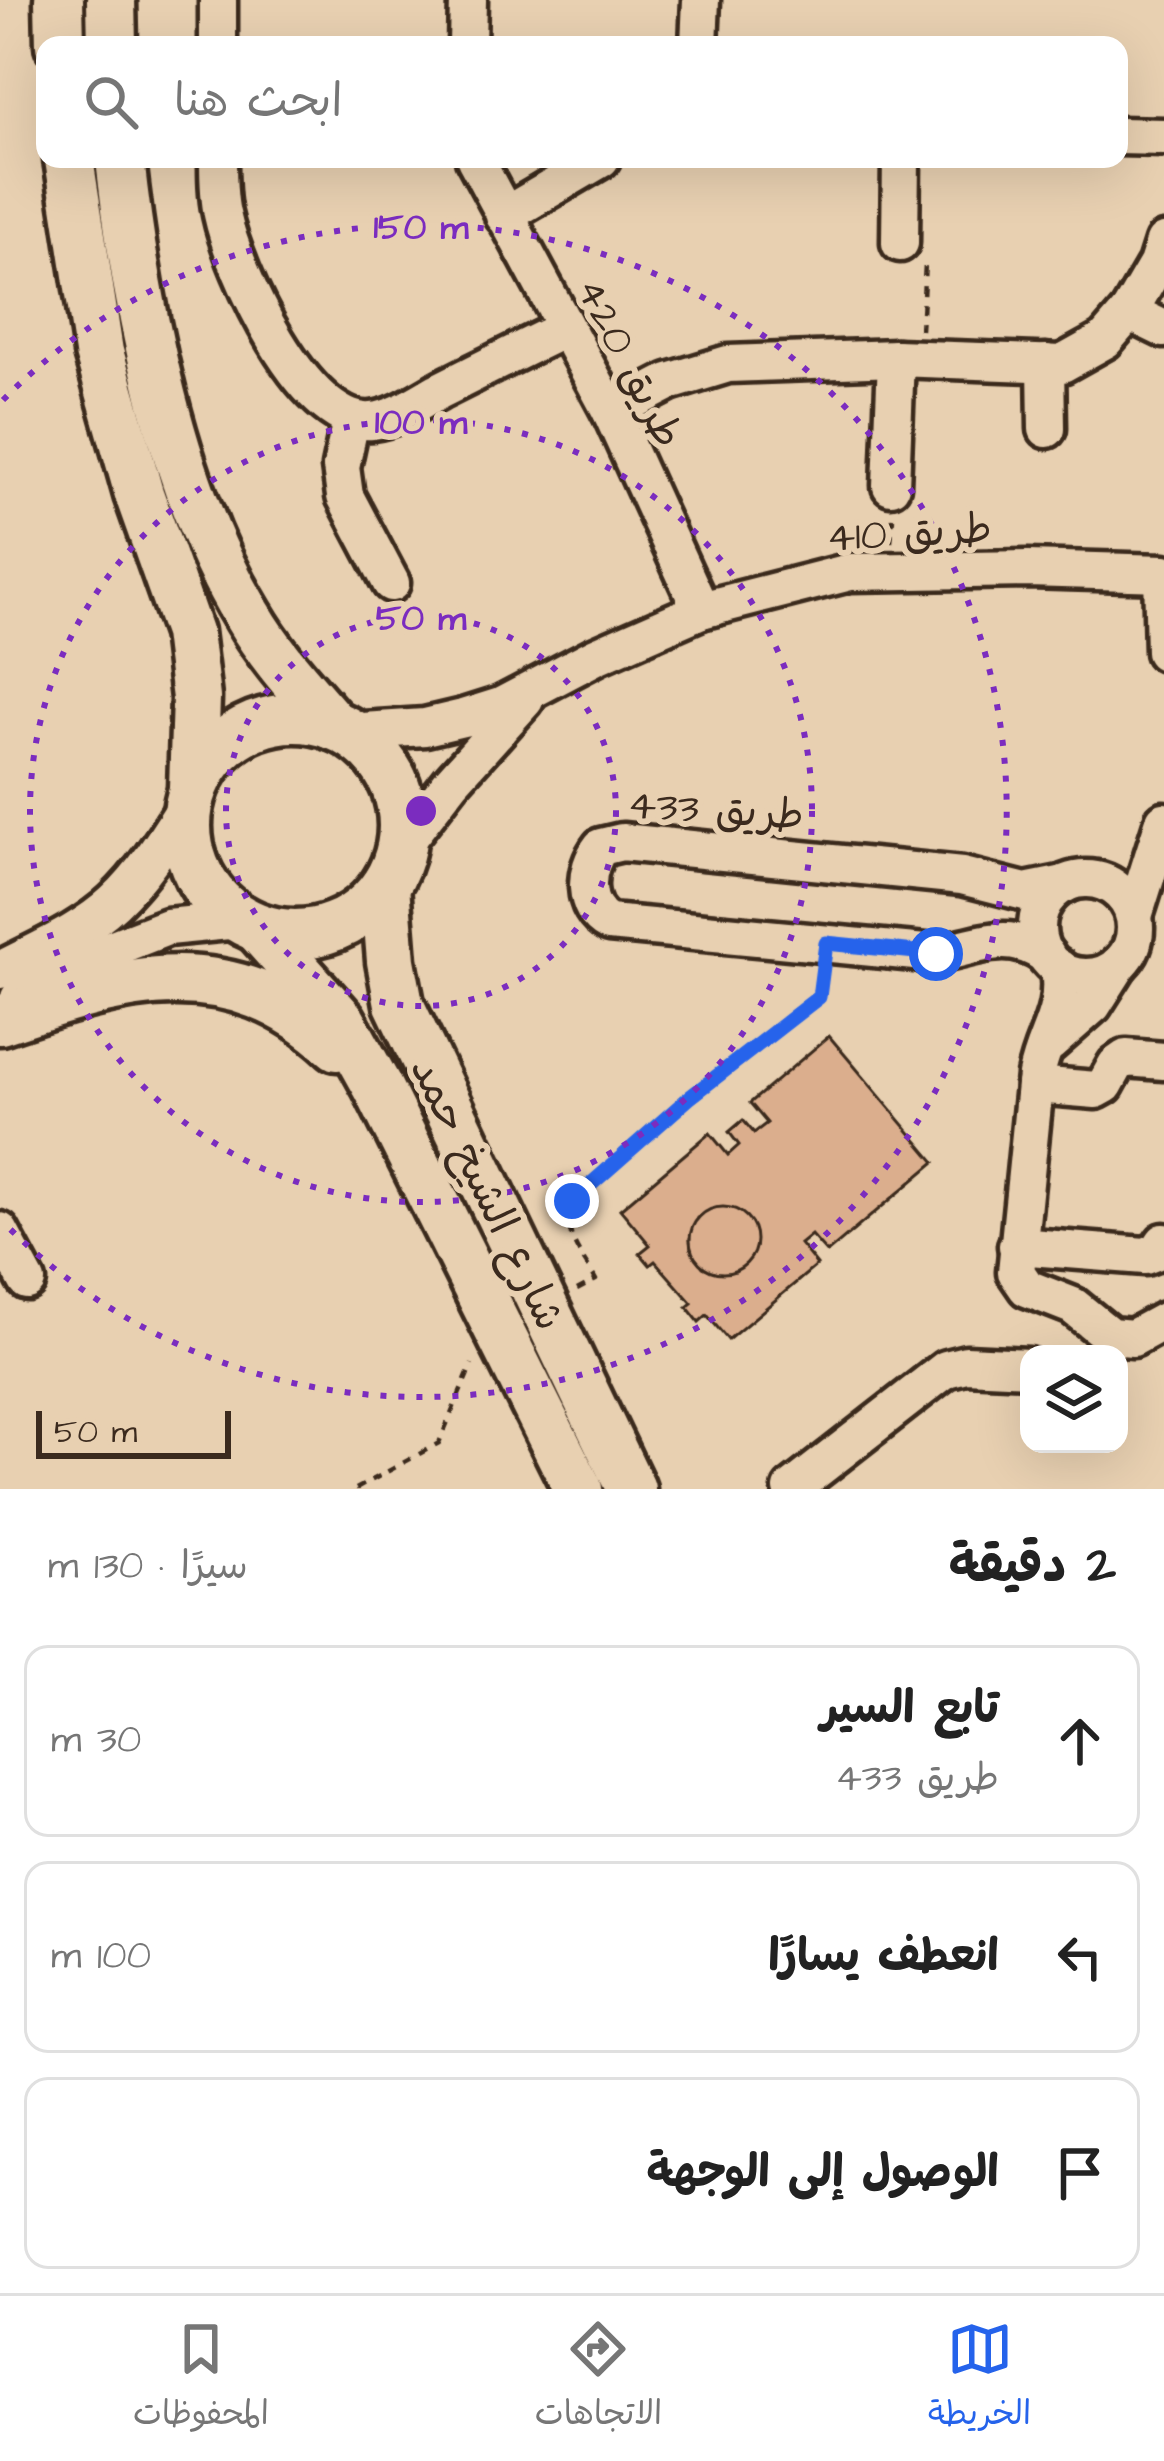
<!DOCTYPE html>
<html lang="ar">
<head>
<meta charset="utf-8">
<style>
	:root { --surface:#fff; --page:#f2f2f2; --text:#222; --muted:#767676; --line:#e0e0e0; --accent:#2563eb }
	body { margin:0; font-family:"Architects Daughter","Playpen Sans Arabic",sans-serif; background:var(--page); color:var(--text); direction:rtl }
	.controls { position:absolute; right:36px; bottom:36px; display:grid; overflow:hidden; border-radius:24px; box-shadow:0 12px 48px #0002 }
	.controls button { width:108px; height:108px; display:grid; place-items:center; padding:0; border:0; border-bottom:3px solid var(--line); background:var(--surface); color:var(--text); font:60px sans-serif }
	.scale { position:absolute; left:36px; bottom:30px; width:195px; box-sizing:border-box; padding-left:12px; border:6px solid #3b2a1e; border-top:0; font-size:33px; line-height:42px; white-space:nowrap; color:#3b2a1e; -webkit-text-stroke:9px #e8d0b1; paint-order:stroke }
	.stop { position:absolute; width:36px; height:36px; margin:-27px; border:9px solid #2563eb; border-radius:50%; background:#fff }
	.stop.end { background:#2563eb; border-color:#fff; box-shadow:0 3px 12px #0008 }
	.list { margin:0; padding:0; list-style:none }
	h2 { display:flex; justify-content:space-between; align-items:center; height:156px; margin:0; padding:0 48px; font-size:51px }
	h2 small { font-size:39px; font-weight:400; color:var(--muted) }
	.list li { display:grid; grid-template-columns:78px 1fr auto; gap:36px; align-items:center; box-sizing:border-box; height:192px; margin:0 24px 24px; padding:0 24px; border:3px solid var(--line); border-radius:24px }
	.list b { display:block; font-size:45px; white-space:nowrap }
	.list p { margin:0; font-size:39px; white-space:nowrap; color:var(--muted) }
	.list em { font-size:39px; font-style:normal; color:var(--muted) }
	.icon { flex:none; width:66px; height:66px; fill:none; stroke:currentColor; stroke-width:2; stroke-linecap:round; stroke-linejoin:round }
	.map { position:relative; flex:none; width:1164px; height:1489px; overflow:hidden; direction:ltr }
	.search { position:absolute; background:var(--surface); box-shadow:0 12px 48px #0002; left:36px; right:36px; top:36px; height:132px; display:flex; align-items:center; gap:30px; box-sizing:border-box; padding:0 42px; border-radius:24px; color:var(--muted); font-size:45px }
	.sheet { height:804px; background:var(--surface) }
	nav { display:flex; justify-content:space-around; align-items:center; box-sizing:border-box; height:168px; border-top:3px solid var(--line); background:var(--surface); font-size:33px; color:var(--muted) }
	nav a { display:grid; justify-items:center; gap:6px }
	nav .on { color:var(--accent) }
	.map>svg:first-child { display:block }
</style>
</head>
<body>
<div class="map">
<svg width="1164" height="1489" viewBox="0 0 1164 1489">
	<rect width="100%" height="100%" fill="#e8d0b1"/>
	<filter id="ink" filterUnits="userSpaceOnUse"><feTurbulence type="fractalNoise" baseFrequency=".00833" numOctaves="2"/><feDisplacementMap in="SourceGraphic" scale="24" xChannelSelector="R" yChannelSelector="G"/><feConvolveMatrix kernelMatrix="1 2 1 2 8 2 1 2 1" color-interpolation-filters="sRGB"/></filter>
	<g filter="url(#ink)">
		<g fill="#dbae8d" stroke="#3b2a1e" stroke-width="3" fill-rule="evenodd">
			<path d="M829,1036l106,126 -108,91 -16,-18 -11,9 17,21 -89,75 -21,-25 -8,7 -12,-15 5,-4 -37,-42 -5,4 -10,-12 10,-8 -30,-36 90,-76 18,22 11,-10 -10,-13 14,-12 11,13 13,-10 -17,-20zM717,1208l21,3 14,15 3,21 -4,10 -16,14h-22l-10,-4 -12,-18 -1,-11 8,-20z"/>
			<circle cx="723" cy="1240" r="33"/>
		</g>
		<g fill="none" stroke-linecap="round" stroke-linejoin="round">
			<g stroke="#3b2a1e" stroke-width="45">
				<g id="minor">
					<polyline points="218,45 218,0"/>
					<polyline points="467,45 468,0"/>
					<polyline points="699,45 701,0"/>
					<polyline points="1119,136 1164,137"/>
					<path d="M218,159c0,18 0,37 4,55 12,57 82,213 150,207 23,-2 47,-19 67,-30 42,-21 83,-42 125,-62"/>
					<polyline points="475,159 611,412 701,610"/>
					<polyline points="504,216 601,159"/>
					<polyline points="900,243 901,159"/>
					<polyline points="1129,312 1164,329"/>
					<polyline points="1046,363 1047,429"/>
					<polyline points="611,412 669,382 728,364 896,358 1062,364 1105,340 1129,312 1157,264 1164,242"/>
					<polyline points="351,420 341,467 345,496 391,583"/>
					<polyline points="891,486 896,358"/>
					<polyline points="1162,573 1164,652"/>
					<polyline points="347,732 425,727 463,718 501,706 596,656 701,610 850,572 1028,569 1164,573"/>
					<polyline points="401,847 452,781 525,700"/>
					<circle cx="1086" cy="928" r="49"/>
					<polyline points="1134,916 1164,821"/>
					<path d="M1046,955c-39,-27 -69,-8 -110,-1l-327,-31c-27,-14 -26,-53 -8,-76l21,-5 340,34 63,16 40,-8"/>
					<path d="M1059,968c7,47 -15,66 -23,107l-20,197 11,16 46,18 37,30 23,2 31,-17"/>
					<path d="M0,970c38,-20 82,-38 114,-68 30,-28 52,-64 74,-99"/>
					<polyline points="19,998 108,950 167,927 239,920"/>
					<polyline points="1050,1043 1093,1005 1119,964"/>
					<polyline points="1035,1085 1096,1090 1105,1085 1116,1065 1126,1058 1164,1061"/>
					<polyline points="0,1231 27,1281"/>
					<polyline points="1017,1246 1145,1256 1158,1251 1164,1242"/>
					<polyline points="792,1489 946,1369 966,1364 1029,1367"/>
				</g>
			</g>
			<g stroke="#3b2a1e" stroke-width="57">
				<g id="major">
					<polyline points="59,0 60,45"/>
					<polyline points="111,0 112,45"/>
					<polyline points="69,159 99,352 139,494 188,632 196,698 193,788"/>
					<path d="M120,159c16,146 51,331 128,457 23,40 55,74 85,109"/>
					<circle cx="295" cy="826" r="108"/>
					<polyline points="385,886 391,961 399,1004 631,1489"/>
					<polyline points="259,929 341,1021 377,1086 578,1489"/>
					<path d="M0,1020c124,-42 230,-73 337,26"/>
				</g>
			</g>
			<g stroke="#3b2a1e" stroke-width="4.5" stroke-dasharray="9 9" stroke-linecap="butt">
				<polyline points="921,330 925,264"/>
				<polyline points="891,542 893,518"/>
				<path d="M577,1290l19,-10c-15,-26 -36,-49 -24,-79l117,-103 130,-102 3,-20"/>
				<polyline points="356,1489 439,1443 472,1364"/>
			</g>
			<use href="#minor" stroke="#e8d0b1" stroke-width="36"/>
			<use href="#major" stroke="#e8d0b1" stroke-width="48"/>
		</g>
	</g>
	<g fill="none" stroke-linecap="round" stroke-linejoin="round" filter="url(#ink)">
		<polyline stroke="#2563eb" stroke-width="15" points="572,1201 689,1098 819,997 826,943 936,954"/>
	</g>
	<g fill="none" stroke="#7b2cbf" stroke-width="6" stroke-dasharray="6 12">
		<circle cx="421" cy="811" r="195"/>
		<circle cx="421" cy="811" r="391"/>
		<path d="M3 400A586 586 0 1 1 3 1222"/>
	</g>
	<g text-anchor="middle" stroke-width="12" stroke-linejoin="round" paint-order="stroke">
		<g font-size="42" fill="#3b2a1e" stroke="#e8d0b1">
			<text transform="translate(631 362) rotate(63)" y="15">طريق 420</text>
			<text transform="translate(909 531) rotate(-3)" y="15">طريق 410</text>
			<text transform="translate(716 808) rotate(4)" y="15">طريق 433</text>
			<text transform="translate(489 1193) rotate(64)" y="15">شارع الشيخ حمد</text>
		</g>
	</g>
	<circle cx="421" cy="811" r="18" fill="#7b2cbf" stroke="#e8d0b1" stroke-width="6"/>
	<g font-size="36" text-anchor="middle" font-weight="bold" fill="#7b2cbf" stroke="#e8d0b1" stroke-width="12" stroke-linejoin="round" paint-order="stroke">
		<text x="421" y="238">150 m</text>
		<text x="421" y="433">100 m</text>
		<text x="421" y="629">50 m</text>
	</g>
</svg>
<div class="controls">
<button><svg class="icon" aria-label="layers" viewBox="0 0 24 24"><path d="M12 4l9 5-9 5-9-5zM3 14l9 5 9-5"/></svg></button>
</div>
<div class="scale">50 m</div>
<div class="stop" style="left:936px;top:954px"></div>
<div class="stop end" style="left:572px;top:1201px"></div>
<div class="search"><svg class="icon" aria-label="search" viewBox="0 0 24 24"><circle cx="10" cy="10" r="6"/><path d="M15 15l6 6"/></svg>ابحث هنا</div>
</div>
<section class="sheet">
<h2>2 دقيقة<small>سيرًا · 130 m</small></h2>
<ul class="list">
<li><svg class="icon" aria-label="ahead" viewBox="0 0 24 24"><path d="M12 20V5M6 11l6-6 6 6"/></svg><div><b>تابع السير</b><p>طريق 433</p></div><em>30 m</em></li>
<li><svg class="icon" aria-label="left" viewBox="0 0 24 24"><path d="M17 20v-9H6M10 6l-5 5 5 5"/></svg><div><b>انعطف يسارًا</b></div><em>100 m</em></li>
<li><svg class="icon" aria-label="arrive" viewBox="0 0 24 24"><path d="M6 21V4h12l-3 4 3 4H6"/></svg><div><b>الوصول إلى الوجهة</b></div></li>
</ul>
</section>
<nav>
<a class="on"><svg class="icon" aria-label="map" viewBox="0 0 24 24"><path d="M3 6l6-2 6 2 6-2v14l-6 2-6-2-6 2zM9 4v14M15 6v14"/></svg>الخريطة</a>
<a><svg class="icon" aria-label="directions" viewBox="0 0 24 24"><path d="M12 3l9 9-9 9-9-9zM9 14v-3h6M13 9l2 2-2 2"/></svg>الاتجاهات</a>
<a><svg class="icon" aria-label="saved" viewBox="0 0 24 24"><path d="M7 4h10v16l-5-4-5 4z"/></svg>المحفوظات</a>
</nav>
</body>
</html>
